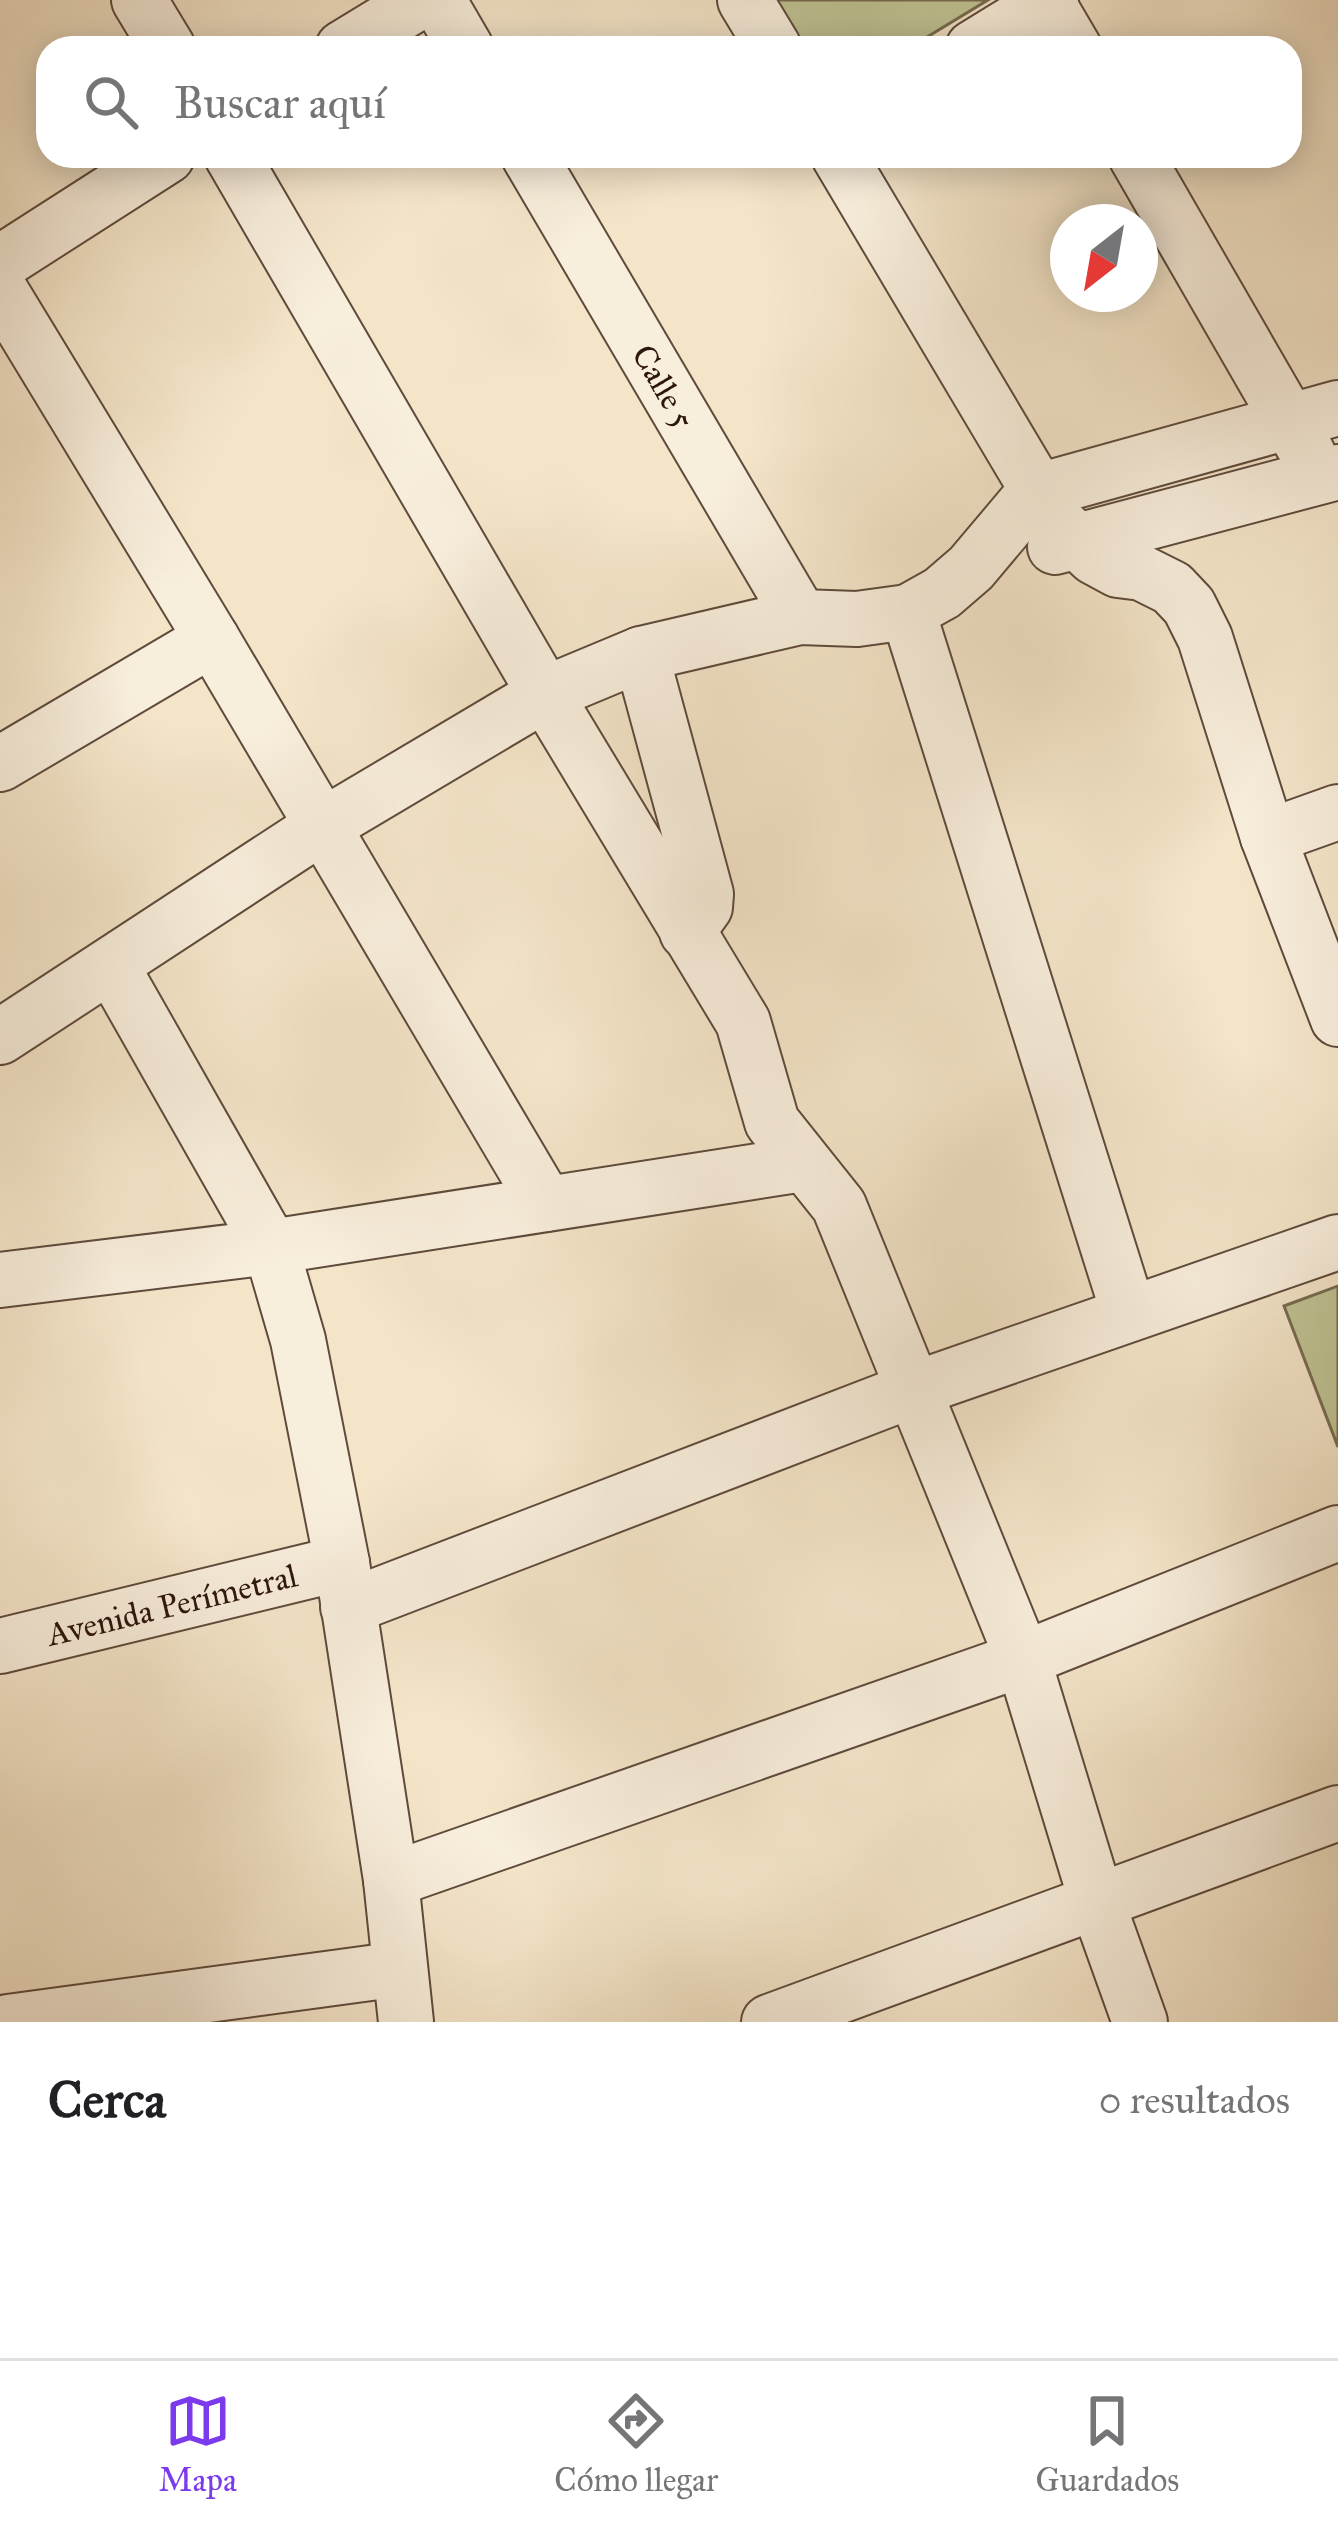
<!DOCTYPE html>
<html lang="es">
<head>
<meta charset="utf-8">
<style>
	:root { --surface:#fff; --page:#f2f2f2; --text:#202124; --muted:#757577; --line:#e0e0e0; --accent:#7c3aed }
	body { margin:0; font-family:"IM FELL Great Primer",serif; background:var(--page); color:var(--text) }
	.compass { position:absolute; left:1050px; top:204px; width:108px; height:108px; border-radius:50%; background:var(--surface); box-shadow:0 6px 30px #0003; rotate:211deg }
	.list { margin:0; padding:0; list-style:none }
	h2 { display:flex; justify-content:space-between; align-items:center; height:156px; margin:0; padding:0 48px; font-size:51px }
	h2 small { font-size:39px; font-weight:400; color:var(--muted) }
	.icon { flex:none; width:66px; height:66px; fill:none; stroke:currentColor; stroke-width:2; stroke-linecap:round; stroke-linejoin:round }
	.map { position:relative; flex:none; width:1338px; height:2022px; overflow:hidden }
	.search { position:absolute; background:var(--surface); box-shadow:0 6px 30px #0003; left:36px; right:36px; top:36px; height:132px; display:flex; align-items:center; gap:30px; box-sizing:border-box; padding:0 42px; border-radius:36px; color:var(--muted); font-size:45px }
	.sheet { height:336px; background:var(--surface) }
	nav { display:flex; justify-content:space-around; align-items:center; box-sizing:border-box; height:168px; border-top:3px solid var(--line); background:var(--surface); font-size:33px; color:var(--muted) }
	nav a { display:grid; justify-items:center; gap:6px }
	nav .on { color:var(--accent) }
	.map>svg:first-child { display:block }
</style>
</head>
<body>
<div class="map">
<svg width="1338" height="2022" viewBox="0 0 1338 2022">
	<rect width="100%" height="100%" fill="#f4e5c9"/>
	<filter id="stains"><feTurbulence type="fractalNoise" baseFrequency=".00167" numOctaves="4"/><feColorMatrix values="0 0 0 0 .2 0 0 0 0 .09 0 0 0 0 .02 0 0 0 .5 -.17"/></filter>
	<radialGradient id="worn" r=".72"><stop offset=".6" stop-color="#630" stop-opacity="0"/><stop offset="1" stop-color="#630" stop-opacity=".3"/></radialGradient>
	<g fill="#bfc394" stroke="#766c50" stroke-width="3">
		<polygon points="774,0 988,0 909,48 801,48"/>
		<polygon points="1338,1286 1338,1447 1284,1306"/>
	</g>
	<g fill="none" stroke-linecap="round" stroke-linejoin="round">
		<g stroke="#5f4a3c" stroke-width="58">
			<g id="minor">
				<polyline points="139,0 168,48"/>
				<polyline points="438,0 466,48"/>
				<polyline points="745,0 774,48"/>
				<polyline points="1047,2 1074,48"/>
				<polyline points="343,48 422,0"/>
				<polyline points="973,48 1051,0"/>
				<polyline points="232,156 545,694 743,1022 772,1122 839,1206 1023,1659 1097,1902 1140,2022"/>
				<path id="s1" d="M529,156l271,461"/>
				<polyline points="839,156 1056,521 1094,557 1118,570 1142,573 1172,588 1189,606 1205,638 1268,837 1338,1019"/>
				<polyline points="1136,156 1308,454"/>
				<polyline points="0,263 167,156"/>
				<polyline points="0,290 212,639 546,1204"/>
				<polyline points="1055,547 1338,472"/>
				<polyline points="908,612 1129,1314"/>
				<polyline points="641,654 706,894 705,907 687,932"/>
				<polyline points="0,764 212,639"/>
				<polyline points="1268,837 1338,812"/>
				<polyline points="112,967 271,1247 298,1340 342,1563 391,1880 406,2022"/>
				<polyline points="0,1037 321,827 545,694 641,654 800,617 857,619 908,612 942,593 971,568 1035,492 1338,408"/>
				<polyline points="0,1280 271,1247 803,1164"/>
				<polyline points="348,1607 915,1389 1338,1242"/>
				<path id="s2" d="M0,1646l342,-83"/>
				<polyline points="391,1880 1023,1659 1338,1533"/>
				<polyline points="8,2022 400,1969"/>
				<polyline points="769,2022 1338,1813"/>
			</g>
		</g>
		<use href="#minor" stroke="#f8eedc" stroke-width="54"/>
	</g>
	<g text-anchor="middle" stroke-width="12" stroke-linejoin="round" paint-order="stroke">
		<g font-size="33" fill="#2d160d" stroke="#f8eedc">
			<text dy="12" stroke="none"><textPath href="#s1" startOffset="267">Calle 5</textPath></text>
			<text dy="12" stroke="none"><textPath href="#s2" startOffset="177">Avenida Perímetral</textPath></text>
		</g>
	</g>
	<rect width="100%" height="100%" filter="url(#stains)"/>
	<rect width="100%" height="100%" fill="url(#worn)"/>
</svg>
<svg class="compass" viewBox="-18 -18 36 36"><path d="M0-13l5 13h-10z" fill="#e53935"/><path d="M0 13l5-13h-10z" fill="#757577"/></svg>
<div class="search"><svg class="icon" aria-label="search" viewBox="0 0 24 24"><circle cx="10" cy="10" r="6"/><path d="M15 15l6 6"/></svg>Buscar aquí</div>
</div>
<section class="sheet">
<h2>Cerca<small>0 resultados</small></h2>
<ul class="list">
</ul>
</section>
<nav>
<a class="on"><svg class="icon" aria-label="map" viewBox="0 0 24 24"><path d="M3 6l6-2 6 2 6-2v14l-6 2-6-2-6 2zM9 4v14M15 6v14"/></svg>Mapa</a>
<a><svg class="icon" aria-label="directions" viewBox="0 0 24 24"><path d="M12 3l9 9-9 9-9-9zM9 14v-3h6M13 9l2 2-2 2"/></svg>Cómo llegar</a>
<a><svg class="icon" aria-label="saved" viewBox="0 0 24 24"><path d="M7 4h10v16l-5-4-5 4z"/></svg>Guardados</a>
</nav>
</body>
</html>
